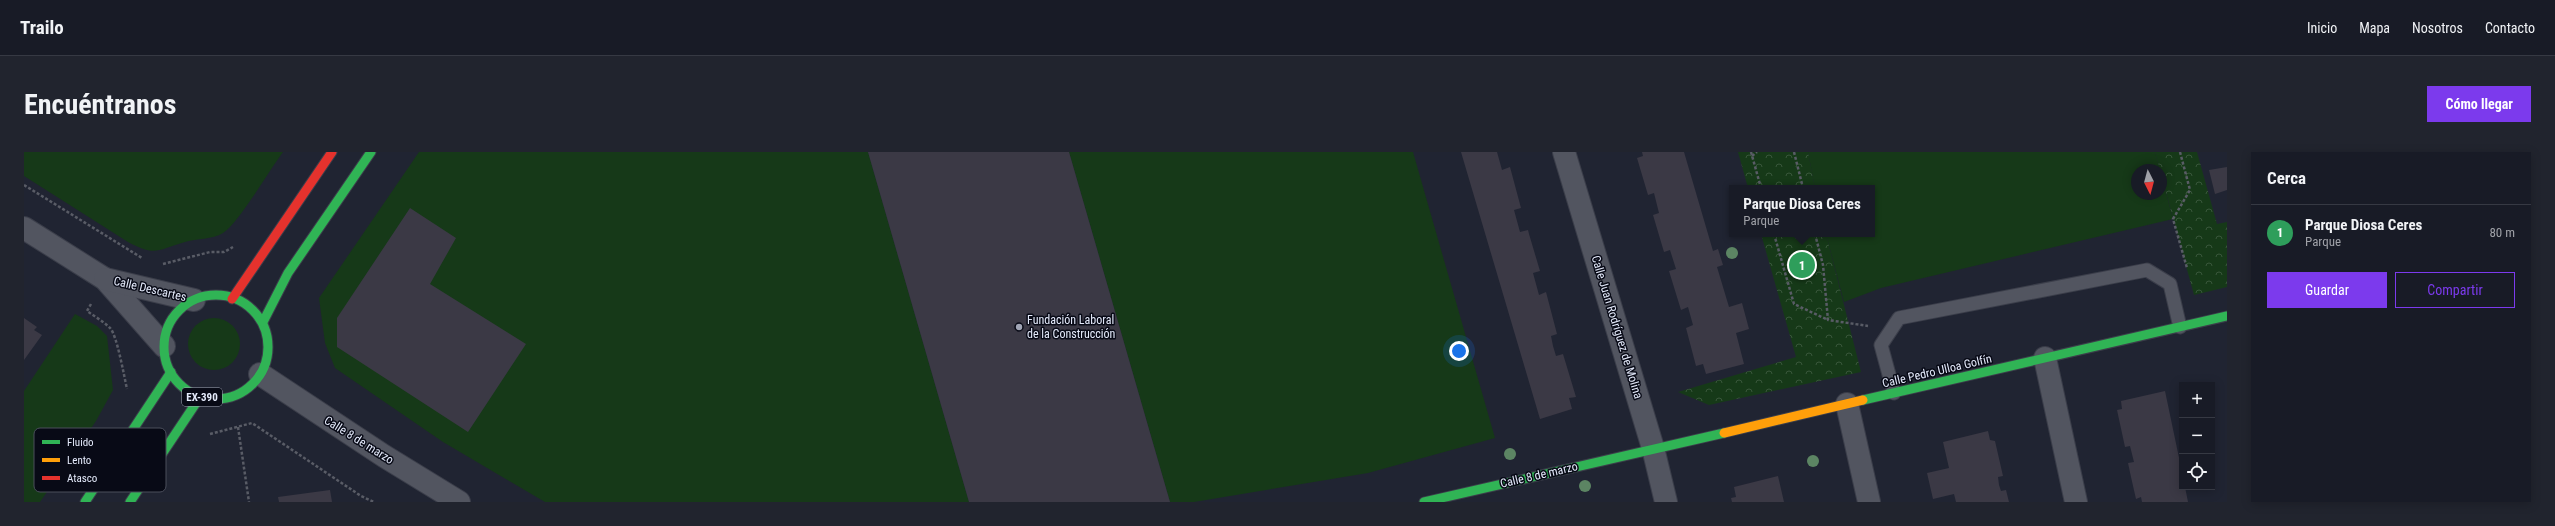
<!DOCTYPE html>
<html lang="es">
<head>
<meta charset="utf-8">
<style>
	:root { --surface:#181b26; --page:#21242e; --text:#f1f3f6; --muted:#9fa1a7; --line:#363943; --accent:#7c3aed }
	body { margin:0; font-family:"Roboto Condensed",sans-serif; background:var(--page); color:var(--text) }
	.controls { position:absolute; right:12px; bottom:12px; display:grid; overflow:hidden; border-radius:0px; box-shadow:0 2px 10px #0003 }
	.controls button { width:36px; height:36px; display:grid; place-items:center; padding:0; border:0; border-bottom:1px solid var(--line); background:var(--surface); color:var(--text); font:20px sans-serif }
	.compass { position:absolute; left:2107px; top:12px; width:36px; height:36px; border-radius:50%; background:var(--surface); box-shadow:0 2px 10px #0003; rotate:174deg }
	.you { position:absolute; left:1435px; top:199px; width:14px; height:14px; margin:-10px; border:3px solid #fff; border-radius:50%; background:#1a73e8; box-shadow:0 0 0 6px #1a73e833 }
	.badge { display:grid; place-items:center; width:26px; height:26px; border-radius:50%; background:var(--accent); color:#fff; font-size:13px; font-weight:700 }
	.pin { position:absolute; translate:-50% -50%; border:2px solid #fff; box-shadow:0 1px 4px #0006 }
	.popup { position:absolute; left:1705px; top:33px; width:146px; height:52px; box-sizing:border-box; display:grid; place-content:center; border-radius:0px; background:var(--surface); filter:drop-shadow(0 1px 3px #0005); font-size:13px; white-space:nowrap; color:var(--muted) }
	.popup b { font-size:15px; color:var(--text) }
	.popup::after { content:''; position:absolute; left:50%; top:100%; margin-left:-8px; border:8px solid transparent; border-top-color:var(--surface) }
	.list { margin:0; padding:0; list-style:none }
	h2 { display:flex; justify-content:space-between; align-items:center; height:52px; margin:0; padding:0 16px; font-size:17px }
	h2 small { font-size:13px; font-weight:400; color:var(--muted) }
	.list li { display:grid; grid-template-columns:26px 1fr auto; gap:12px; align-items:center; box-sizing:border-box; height:56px; padding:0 16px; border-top:1px solid var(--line) }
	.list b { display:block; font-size:15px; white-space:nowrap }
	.list p { margin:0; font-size:13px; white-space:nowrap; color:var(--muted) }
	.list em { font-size:13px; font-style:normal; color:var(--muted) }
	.actions { display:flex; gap:8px; padding:12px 16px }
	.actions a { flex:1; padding:9px 0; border:1px solid var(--accent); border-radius:0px; text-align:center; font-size:14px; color:var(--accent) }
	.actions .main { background:var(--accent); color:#fff }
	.icon { flex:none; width:22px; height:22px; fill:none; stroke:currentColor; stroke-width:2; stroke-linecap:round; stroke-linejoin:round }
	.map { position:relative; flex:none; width:2203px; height:350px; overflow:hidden; border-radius:0px }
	header { display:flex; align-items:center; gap:24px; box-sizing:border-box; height:56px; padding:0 20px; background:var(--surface); border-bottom:1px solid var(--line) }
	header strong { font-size:19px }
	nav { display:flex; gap:22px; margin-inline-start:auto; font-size:14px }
	.intro { display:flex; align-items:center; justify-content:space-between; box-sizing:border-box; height:96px; padding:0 24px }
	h1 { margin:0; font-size:28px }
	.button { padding:10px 18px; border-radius:0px; background:var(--accent); color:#fff; font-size:14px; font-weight:700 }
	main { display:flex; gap:24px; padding:0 24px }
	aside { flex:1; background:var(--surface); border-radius:0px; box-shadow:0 2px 10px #0003 }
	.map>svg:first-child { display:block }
</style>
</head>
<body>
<header>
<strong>Trailo</strong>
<nav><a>Inicio</a><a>Mapa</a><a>Nosotros</a><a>Contacto</a></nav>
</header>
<div class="intro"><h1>Encuéntranos</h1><a class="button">Cómo llegar</a></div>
<main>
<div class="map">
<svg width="2203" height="350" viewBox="0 0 2203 350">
	<defs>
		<pattern id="forest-crowns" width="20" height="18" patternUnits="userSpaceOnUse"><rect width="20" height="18" fill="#163918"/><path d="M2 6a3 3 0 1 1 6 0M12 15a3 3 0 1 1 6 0" fill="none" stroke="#38563a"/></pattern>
	</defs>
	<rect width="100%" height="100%" fill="#202432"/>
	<g fill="#163918">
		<path d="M0,0h259c-12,16 -46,73 -60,81 -11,7 -26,5 -38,9 -28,8 -29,15 -57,0l-104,-66z"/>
		<polygon points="395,0 844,0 945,350 521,350 419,290 311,216 301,191 295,146"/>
		<polygon points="1045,0 1389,0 1471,286 1344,321 1170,350 1146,350"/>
		<polygon points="1784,0 2131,0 2136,18 2113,18 2113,42 2137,42 2137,22 2149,67 1857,136 1820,150 1802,82 1848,82 1848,36 1791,36"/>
		<polygon points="51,162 73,174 83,184 89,238 72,269 16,350 0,350 0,239"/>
		<circle cx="190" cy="192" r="26"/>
	</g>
	<g fill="url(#forest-crowns)">
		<polygon points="1714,0 1784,0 1791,36 1724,36"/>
		<polygon points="2131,0 2173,0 2193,72 2203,70 2203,135 2170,143"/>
		<polygon points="1737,82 1802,82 1837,220 1685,253 1654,240 1772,205"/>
	</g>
	<g fill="#3b3945">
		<polygon points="844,0 1045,0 1146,350 945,350"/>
		<polygon points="1437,0 1473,0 1478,18 1486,15 1497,56 1490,58 1496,80 1504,78 1505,82 1516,119 1509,121 1515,143 1522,140 1533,182 1527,184 1529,194 1532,204 1539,202 1552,245 1545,246 1548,257 1516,267"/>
		<polygon points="1618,0 1660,0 1689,99 1694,97 1699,113 1693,115 1705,155 1718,151 1725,177 1712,181 1720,212 1682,222 1679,212 1672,214 1662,176 1669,173 1664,155 1657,158 1645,119 1652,117 1646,98 1640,100 1629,63 1635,61 1630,41 1624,43 1613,6 1619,4"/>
		<polygon points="2203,15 2203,38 2191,42 2185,18"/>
		<polygon points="386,56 432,86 406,132 502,192 444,280 313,195 313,166"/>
		<polygon points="0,166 13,175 10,178 18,183 0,208"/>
		<polygon points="2141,239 2158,320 2158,335 2161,335 2164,350 2118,350 2117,345 2112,347 2107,325 2104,311 2110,310 2106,294 2101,295 2093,258 2098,257 2097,249"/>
		<polygon points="1964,279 1966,288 1971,289 1979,324 1974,325 1975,333 1977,339 1982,338 1985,350 1932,350 1930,342 1909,347 1903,321 1925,316 1919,290"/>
		<polygon points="1754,324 1760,350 1708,350 1707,346 1712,345 1710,335"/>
		<polygon points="306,338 308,350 255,350 254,345"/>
	</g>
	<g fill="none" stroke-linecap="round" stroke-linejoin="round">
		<g stroke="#3b3e4a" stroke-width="15">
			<polyline id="lane" points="1870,241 1857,193 1875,166 2123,118 2146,132 2156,175"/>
		</g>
		<g stroke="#3b3e4a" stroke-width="24">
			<g id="street">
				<polyline points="1540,0 1629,296 1642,350"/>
				<polyline points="0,76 81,127 140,194"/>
				<polyline points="81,127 170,148"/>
				<polyline points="2021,206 2052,350"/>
				<polyline points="236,222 360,304 435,350"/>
				<polyline points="1823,252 1845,350"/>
			</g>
		</g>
		<g stroke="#3b3e4a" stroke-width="11">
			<g id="fast">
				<circle cx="192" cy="195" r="52"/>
				<polyline points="239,170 264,121 347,0"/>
				<polyline points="1839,248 2203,164"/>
				<polyline points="61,350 147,220"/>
				<polyline points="106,350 176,245"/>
				<polyline points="1400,350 1700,281"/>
			</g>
		</g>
		<g stroke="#3b3e4a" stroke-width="11">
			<polyline id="slow" points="1700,281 1839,248"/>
		</g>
		<g stroke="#3b3e4a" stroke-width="11">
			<polyline id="jam" points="208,147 308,0"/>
		</g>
		<g stroke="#595c66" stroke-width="2.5" stroke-dasharray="3 2" stroke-linecap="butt">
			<polyline points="1727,0 1737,36"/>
			<polyline points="1770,0 1779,36"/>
			<polyline points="2156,0 2166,38 2149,67 2163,116"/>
			<polyline points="1728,4 1733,0"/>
			<polyline points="0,33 118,106"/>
			<polyline points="1750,82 1770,152 1804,168"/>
			<polyline points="1791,82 1799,113 1804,168 1844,174"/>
			<polyline points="139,112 186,100 200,100 209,95"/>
			<path d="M67,152l-4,7c7,5 16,10 23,17 7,7 14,48 17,61"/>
			<polyline points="214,275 225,350"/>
			<polyline points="186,282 228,271 337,344 350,350"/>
		</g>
		<use href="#lane" stroke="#525560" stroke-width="13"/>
		<use href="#street" stroke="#525560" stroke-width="22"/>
		<use href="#fast" stroke="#30b455" stroke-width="9"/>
		<use href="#slow" stroke="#ff9f0a" stroke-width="9"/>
		<use href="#jam" stroke="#e5322d" stroke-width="9"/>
	</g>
	<g fill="#5c8563">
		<circle cx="1708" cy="101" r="6"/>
		<circle cx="1486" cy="302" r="6"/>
		<circle cx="1789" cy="309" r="6"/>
		<circle cx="1561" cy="334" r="6"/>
	</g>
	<circle fill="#a0a5b5" stroke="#080a16" stroke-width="1.5" cx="995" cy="175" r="4"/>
	<g text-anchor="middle" stroke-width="3" stroke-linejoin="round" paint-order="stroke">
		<rect fill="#080a16" stroke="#a3a8b7" stroke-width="1" x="158" y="236" width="40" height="18" rx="3"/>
		<g font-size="11" font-weight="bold" fill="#e5ebfc">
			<text x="178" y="249">EX-390</text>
		</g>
		<g font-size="12" fill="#e5ebfc" stroke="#080a16">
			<text transform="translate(126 137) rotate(13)" y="4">Calle Descartes</text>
			<text transform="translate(1593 175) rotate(73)" y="4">Calle Juan Rodríguez de Molina</text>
			<text transform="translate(1913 219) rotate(-13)" y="4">Calle Pedro Ulloa Golfín</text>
			<text transform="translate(335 288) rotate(32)" y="4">Calle 8 de marzo</text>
			<text transform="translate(1515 323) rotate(-13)" y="4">Calle 8 de marzo</text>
		</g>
		<g font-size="12" fill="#e5ebfc" stroke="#080a16" text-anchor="start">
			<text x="1003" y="172">Fundación Laboral<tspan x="1003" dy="14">de la Construcción</tspan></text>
		</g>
	</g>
	<rect x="10" y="276" width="132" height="64" rx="6" fill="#080a16" stroke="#4a4e5b" stroke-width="1"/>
	<rect x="18" y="288" width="18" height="4" fill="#30b455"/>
	<rect x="18" y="306" width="18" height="4" fill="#ff9f0a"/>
	<rect x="18" y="324" width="18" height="4" fill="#e5322d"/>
	<g font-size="11" fill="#e5ebfc">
		<text x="43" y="294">Fluido</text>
		<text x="43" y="312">Lento</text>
		<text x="43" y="330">Atasco</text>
	</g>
</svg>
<div class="controls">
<button>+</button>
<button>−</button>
<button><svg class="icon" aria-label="locate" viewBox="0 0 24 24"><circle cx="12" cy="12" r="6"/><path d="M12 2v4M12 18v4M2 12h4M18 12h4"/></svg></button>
</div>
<svg class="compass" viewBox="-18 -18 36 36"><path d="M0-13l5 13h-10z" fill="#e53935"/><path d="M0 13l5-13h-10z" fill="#9fa1a7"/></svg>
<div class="you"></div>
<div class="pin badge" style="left:1778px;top:113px;background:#2e9e5b">1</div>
<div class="popup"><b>Parque Diosa Ceres</b>Parque</div>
</div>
<aside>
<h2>Cerca<small></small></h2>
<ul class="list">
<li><span class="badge" style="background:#2e9e5b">1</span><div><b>Parque Diosa Ceres</b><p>Parque</p></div><em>80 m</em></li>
</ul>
<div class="actions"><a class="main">Guardar</a><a>Compartir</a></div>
</aside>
</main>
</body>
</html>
